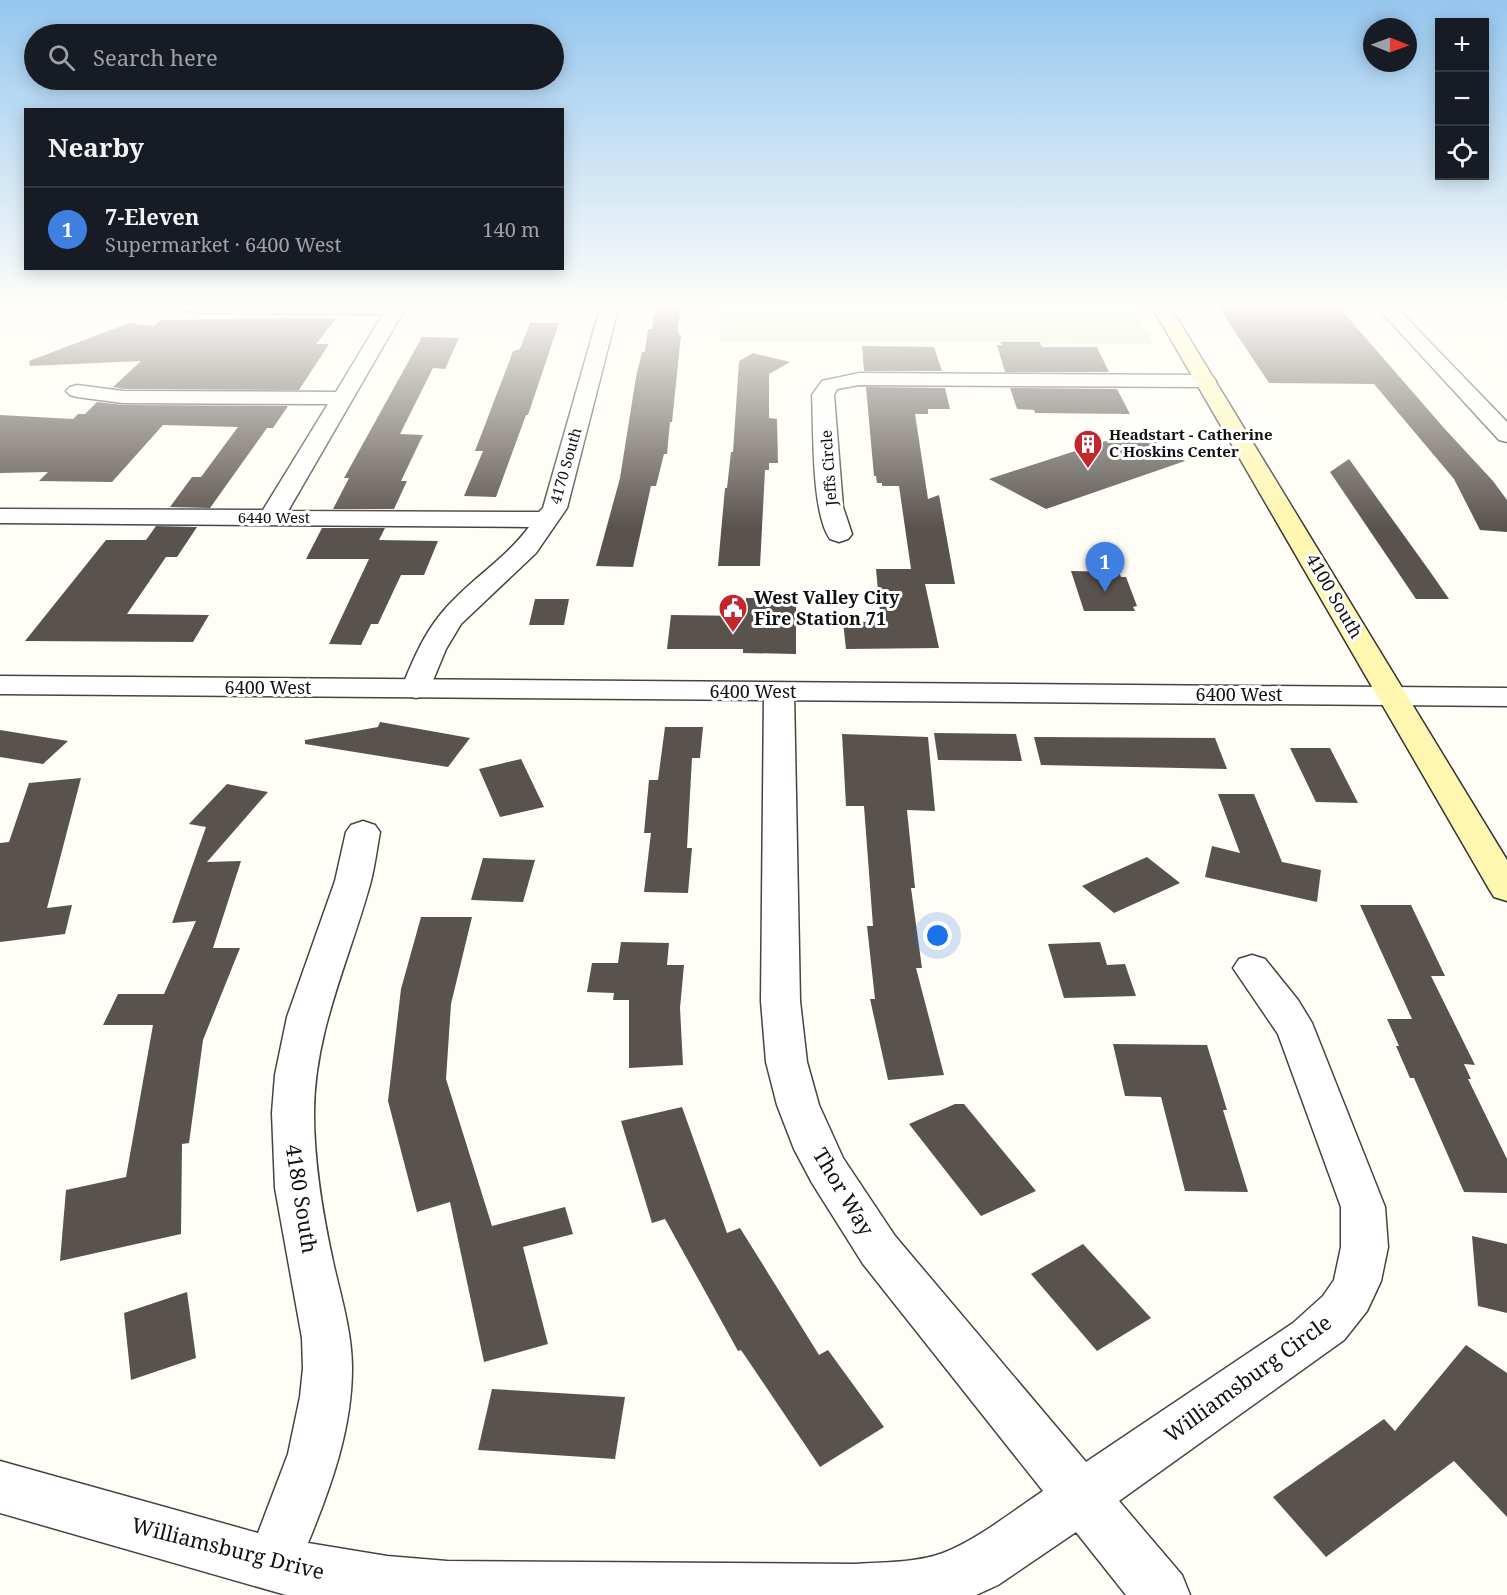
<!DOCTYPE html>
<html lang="en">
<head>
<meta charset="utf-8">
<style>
	:root { --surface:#171b24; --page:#242831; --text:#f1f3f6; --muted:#9ea1a6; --line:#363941; --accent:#ea580c }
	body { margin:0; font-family:"Noto Serif",serif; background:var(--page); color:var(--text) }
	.controls { position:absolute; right:18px; top:18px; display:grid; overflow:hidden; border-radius:0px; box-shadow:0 3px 15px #0003 }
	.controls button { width:54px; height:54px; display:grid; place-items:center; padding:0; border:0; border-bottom:2px solid var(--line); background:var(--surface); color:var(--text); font:30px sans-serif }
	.compass { position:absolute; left:1363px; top:18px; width:54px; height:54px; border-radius:50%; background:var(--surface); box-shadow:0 3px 15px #0003; rotate:91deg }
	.you { position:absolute; left:938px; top:936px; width:21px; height:21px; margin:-15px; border:4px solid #fff; border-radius:50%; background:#1a73e8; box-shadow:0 0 0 9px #1a73e833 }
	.badge { display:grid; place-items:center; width:39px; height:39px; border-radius:50%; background:var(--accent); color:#fff; font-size:20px; font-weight:700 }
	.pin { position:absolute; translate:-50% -50px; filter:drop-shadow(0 2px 3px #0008) }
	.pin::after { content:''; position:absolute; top:32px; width:21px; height:18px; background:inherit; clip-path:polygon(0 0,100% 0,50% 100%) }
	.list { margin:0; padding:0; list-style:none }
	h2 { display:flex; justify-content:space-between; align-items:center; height:78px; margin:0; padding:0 24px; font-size:26px }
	h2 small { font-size:20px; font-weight:400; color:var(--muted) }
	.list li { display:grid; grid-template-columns:39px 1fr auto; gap:18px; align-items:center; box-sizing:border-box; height:84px; padding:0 24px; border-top:2px solid var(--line) }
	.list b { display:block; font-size:22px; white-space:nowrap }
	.list p { margin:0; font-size:20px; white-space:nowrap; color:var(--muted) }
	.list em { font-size:20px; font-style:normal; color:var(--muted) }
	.icon { flex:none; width:33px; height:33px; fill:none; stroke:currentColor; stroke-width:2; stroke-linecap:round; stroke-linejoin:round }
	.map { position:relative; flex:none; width:1507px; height:1595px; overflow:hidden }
	.search { position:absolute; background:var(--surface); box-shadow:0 3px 15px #0003; left:24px; top:24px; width:540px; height:66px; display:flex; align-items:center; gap:15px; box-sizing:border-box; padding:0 21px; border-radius:33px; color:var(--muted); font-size:22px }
	.panel { position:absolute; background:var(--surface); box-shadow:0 3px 15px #0003; left:24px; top:108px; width:540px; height:162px; border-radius:0px }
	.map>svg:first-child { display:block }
</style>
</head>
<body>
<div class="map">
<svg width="1507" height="1595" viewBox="0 0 1507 1595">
	<rect width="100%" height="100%" fill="#fffdf5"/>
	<polygon fill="#d5ebbd" points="722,305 1131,305 1153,344 719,341"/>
	<g fill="#5a524d">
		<polygon points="656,305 681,305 678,329 679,335 681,335 672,422 670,422 667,454 664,454 656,486 651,486 633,567 596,566 620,478 636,377 642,352 645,352 648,329 652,329"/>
		<polygon points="1217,305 1337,305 1444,428 1493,481 1507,500 1507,532 1480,530 1454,479 1374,384 1269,383"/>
		<polygon points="285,318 336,319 316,344 329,344 299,390 123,389 113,387 141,361 30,366 29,361 129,323 154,326 160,320"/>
		<polygon points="530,323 559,323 528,415 526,415 496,497 464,496 483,451 475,451 509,362 513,351 520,349"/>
		<polygon points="422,337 459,338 445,369 433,368 400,434 423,435 401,481 407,481 394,509 333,509 349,478 344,478"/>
		<polygon points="1000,342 1040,342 1042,347 1097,347 1109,372 1005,372 997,345 1002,345"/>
		<polygon points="862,346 934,347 942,371 864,371"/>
		<polygon points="753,353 790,362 769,374 769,418 777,419 778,463 769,463 769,470 765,470 760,566 718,566 725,488 727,488 731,452 733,452 739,361"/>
		<polygon points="866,387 945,388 950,409 928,409 928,414 915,414 928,499 939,495 955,584 925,584 939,648 846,649 843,622 881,622 876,569 911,569 899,486 882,486 882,483 877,483 876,476 874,476"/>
		<polygon points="1010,388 1117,389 1130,414 1035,413 1034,410 1017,409"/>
		<polygon points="97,402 123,405 288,406 273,428 267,428 210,508 170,507 192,477 201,477 238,427 163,425 112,482 39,481 48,472 0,473 0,415 73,419 78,414 85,414"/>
		<polygon points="1149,427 1160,450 1185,461 1046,509 989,479"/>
		<polygon points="1349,459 1431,573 1449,599 1416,599 1330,472"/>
		<polygon points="156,526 197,527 177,557 166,557 127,614 209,615 193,642 25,641 106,540 146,540"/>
		<polygon points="322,528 385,528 379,540 438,541 424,575 401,575 378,624 371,624 361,645 329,644 369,559 306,559"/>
		<polygon points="1071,571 1119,572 1121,577 1126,577 1137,606 1133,607 1135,611 1084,611"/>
		<polygon points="746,598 796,598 796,654 743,653 743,649 667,649 671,615 746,616"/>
		<polygon points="535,599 569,599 564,625 529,625"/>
		<polygon points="380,722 470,738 448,767 305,744 305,740 378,727"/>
		<polygon points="665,727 703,727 700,758 692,758 687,848 692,848 688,893 644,892 651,833 644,833 649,780 658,780"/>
		<polygon points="0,730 68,741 43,764 0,757"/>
		<polygon points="934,733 1016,734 1022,761 938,760"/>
		<polygon points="842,734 928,737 935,811 907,810 915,888 911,888 922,968 916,968 944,1075 888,1080 870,999 875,999 867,926 873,926 864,806 846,806"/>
		<polygon points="1034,737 1215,738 1227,769 1041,765"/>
		<polygon points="1290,748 1330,748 1358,803 1316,802"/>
		<polygon points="521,759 544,807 500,817 479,769"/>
		<polygon points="81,778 47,908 72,905 65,934 0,942 0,843 9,842 29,783"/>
		<polygon points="227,784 268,792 207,862 241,861 213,948 240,948 203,1040 189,1143 182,1144 181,1234 60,1261 66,1190 126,1177 153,1025 103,1025 118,994 164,994 196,921 172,923 206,827 189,824"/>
		<polygon points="1218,794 1254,794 1282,862 1321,870 1317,902 1205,877 1212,846 1240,853"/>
		<polygon points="1147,857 1180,883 1114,913 1082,886"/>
		<polygon points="483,858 535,860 523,902 471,900"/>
		<polygon points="1360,905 1411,905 1445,976 1431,976 1475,1065 1464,1064 1471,1079 1468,1079 1507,1159 1507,1193 1464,1192 1414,1078 1410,1078 1396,1046 1399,1046 1387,1019 1412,1019"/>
		<polygon points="421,917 472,917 451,1004 446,1079 492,1226 565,1207 573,1234 523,1247 548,1344 484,1362 450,1202 417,1212 388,1101 401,989"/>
		<polygon points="621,942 669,943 667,965 684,965 680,1008 683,1065 629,1068 629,1000 613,1000 614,993 587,992 592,963 618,963"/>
		<polygon points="1100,942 1107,965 1125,964 1136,996 1064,998 1048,944"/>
		<polygon points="1113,1044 1207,1045 1227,1110 1223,1110 1248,1192 1185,1191 1161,1097 1125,1096"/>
		<polygon points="955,1104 964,1104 1036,1191 981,1216 909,1124"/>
		<polygon points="682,1107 727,1233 740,1228 819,1355 828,1350 884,1427 820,1467 741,1350 738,1351 665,1219 652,1223 621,1121"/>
		<polygon points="1472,1236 1507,1244 1507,1313 1478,1306"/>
		<polygon points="1083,1244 1151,1318 1097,1351 1031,1274"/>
		<polygon points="187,1292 196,1358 131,1380 124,1313"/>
		<polygon points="1466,1345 1507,1373 1507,1517 1454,1461 1326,1557 1273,1497 1384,1419 1395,1431"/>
		<polygon points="492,1389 625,1397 615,1459 478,1450"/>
	</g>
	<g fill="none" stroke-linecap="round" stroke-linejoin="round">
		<g stroke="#444" stroke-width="3">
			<g id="minor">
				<path d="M173,305h234l-119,206 251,1 4,-4 58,-203h18l-52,203 -31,45 -75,71 -15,25 -19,46 -11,3 -11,-3 -4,-6c11,-26 21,-52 39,-74 26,-33 64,-54 89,-88l-529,-4v-14l263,1 65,-106 -205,-1 -46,-6 -7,-2 -4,-4 4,-4 7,-2 46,6 213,1 47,-78 -179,-1 -29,-4z"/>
				<polygon points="1375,305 1394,305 1507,422 1507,442 1499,440"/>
				<path d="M859,373l347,2 7,2 3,4 -3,4 -7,2 -347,-2 -22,4 -3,6 9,112 9,27 -4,5 -9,3 -9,-3c-19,-27 -16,-109 -18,-144l10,-14z"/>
				<path d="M779,683l11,3 4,6 6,309 7,61 12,43 24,53 52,78 191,226 207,-139 30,-27 11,-16 7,-33v-40l-63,-173 -45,-66 6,-9 13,-4 13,4 33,41 14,23 73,184 3,40 -7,34 -14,30 -23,29 -225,161 63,74 8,20h-64l-50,-63 -78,53 -22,10h-690l-286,-82v-52l258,72 30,-79 12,-57 3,-29 -1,-30 -27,-150 -3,-75 3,-38 12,-58 48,-136 11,-49 5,-7 12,-4 12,4 5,7c-3,16 -5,33 -9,49 -21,78 -57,150 -57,232 0,52 9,103 20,153 8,34 18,68 18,102 0,61 -21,119 -44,175l79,13 60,5 408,3c29,-2 61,-1 88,-11 34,-13 70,-42 100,-62l-180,-227 -51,-81 -18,-34 -17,-44 -11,-43 -5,-61 3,-309 4,-6z"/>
			</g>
		</g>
		<g stroke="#444" stroke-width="3">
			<polygon id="tertiary" points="0,676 1507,688 1507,706 0,694"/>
		</g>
		<g stroke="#333" stroke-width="3">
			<polygon id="secondary" points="1151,305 1169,305 1507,860 1507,901 1494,897 1489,889"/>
		</g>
		<use href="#minor" fill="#fff" fill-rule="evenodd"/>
		<use href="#tertiary" fill="#fff" fill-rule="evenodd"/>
		<use href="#secondary" fill="#fff6b0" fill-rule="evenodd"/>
	</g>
	<linearGradient id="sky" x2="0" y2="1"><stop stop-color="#95c6ee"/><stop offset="0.58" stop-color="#fffefa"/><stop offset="1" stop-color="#fffefa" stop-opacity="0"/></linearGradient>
	<rect width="1507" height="528" fill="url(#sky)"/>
	<defs>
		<g id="building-pin" transform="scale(1.5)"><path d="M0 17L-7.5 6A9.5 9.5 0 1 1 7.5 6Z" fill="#c4262e" stroke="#fff"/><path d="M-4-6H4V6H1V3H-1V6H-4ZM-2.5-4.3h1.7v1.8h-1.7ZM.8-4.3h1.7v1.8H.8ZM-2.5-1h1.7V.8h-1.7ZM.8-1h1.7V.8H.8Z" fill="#fff"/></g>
		<g id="civic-pin" transform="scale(1.5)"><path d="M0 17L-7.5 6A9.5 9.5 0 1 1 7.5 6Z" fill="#c4262e" stroke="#fff"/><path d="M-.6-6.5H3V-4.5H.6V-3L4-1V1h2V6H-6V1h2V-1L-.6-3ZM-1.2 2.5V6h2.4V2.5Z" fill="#fff"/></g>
	</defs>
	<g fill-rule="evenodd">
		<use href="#building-pin" x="1088" y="444"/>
		<use href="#civic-pin" x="733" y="608"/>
	</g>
	<g text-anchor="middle" stroke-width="6" stroke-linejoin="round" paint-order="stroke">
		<g font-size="15" font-weight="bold" fill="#111" stroke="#fff" text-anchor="start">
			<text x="1109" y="440">Headstart - Catherine<tspan x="1109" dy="17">C Hoskins Center</tspan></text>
		</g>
		<g font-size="15" fill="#111" stroke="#fff">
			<text transform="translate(566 466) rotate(-74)" y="5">4170 South</text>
			<text transform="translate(829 468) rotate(-94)" y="5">Jeffs Circle</text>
			<text x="274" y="523">6440 West</text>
		</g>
		<g font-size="18" fill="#111" stroke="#fff">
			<text transform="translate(1334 596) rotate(60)" y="6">4100 South</text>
			<text x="268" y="694">6400 West</text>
			<text x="753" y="698">6400 West</text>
			<text x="1239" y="701">6400 West</text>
		</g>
		<g font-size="18" font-weight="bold" fill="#111" stroke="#fff" text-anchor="start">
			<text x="754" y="604">West Valley City<tspan x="754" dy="21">Fire Station 71</tspan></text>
		</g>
		<g font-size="21" fill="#111" stroke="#fff">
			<text transform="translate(843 1192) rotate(59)" y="7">Thor Way</text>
			<text transform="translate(301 1199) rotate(81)" y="7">4180 South</text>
			<text transform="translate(1248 1379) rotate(-36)" y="7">Williamsburg Circle</text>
			<text transform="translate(228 1549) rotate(14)" y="7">Williamsburg Drive</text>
		</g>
	</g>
</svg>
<div class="controls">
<button>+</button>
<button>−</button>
<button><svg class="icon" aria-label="locate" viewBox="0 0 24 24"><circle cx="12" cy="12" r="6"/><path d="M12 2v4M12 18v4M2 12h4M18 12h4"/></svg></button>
</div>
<svg class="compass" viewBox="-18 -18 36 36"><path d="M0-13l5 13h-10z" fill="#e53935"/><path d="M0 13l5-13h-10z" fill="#9ea1a6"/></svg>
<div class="you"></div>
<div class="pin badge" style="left:1105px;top:592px;background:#3f7fe0">1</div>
<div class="search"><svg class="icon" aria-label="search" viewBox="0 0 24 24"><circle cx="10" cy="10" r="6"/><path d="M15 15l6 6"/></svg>Search here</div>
<section class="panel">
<h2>Nearby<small></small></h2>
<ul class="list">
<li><span class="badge" style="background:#3f7fe0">1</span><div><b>7-Eleven</b><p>Supermarket · 6400 West</p></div><em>140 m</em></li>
</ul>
</section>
</div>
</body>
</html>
